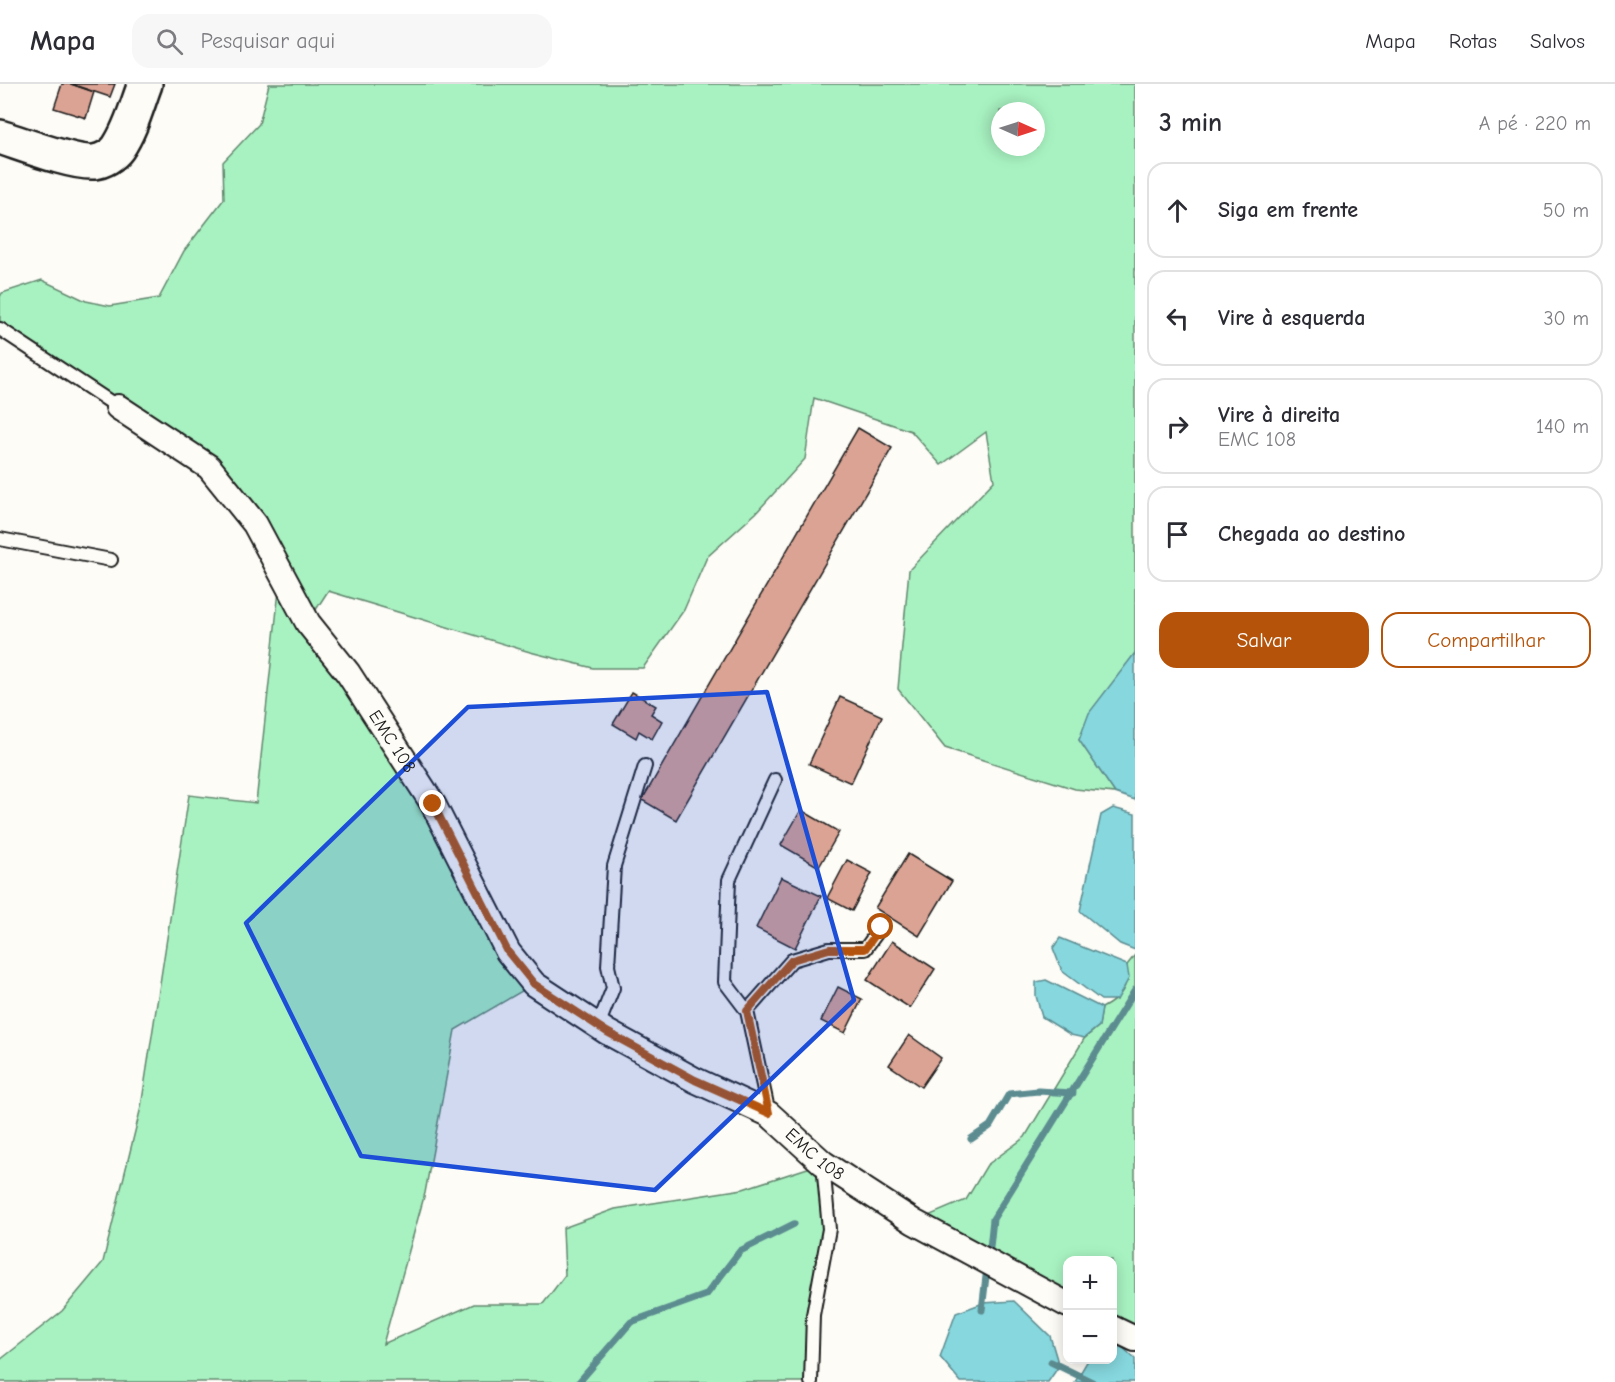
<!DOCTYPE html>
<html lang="pt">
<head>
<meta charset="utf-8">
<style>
	:root { --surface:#fff; --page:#f7f7f7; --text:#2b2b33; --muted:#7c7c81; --line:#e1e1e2; --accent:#b45309 }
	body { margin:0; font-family:"Comic Neue",sans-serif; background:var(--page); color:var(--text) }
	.controls { position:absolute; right:18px; bottom:18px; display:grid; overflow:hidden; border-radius:12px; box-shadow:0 3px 15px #0003 }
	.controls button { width:54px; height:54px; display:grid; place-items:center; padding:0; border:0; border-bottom:2px solid var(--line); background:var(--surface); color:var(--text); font:30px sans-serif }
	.compass { position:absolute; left:991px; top:18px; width:54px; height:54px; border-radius:50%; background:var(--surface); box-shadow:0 3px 15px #0003; rotate:93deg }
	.stop { position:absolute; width:18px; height:18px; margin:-14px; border:4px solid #b45309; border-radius:50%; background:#fff }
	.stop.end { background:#b45309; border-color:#fff; box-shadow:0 2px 6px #0008 }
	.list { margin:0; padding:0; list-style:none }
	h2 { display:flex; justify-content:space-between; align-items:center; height:78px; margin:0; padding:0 24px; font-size:26px }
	h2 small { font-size:20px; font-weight:400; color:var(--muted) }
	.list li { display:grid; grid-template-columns:39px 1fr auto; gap:18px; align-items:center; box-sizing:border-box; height:96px; margin:0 12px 12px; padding:0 12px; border:2px solid var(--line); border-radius:18px }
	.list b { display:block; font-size:22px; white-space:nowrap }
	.list p { margin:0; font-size:20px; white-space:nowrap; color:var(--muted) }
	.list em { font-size:20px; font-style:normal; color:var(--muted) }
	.actions { display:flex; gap:12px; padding:18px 24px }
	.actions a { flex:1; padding:14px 0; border:2px solid var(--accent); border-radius:18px; text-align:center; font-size:21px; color:var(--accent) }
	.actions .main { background:var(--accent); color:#fff }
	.icon { flex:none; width:33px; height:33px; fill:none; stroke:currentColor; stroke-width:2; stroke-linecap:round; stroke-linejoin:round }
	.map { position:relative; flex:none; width:1135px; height:1298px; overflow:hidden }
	header { display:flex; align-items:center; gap:36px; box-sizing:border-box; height:84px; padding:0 30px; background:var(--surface); border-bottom:2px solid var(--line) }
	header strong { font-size:28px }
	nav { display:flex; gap:33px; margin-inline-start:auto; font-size:21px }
	.search { width:420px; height:54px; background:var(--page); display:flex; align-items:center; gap:15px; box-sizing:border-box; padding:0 21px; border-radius:18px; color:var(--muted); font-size:22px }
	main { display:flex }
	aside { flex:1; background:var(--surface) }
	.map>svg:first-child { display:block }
</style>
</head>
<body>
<header>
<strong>Mapa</strong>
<div class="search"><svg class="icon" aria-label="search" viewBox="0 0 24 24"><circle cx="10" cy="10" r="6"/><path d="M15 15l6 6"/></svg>Pesquisar aqui</div>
<nav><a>Mapa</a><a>Rotas</a><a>Salvos</a></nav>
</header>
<main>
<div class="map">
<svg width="1135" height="1298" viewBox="0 0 1135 1298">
	<rect width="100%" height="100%" fill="#fdfcf7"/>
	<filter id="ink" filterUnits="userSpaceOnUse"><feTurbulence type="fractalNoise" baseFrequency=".0167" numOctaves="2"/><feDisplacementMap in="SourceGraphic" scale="12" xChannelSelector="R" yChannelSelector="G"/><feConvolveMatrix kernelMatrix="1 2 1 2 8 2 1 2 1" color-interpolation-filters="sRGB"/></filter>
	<g filter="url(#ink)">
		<g fill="#a8f2c1" stroke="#62876e" stroke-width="1.5" fill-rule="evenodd">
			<path d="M269,0h866v569l-56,87 36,53 -40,-4 -130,-41 -47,-59 11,-119 85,-89 -8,-49 -45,33 -30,-34 -97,-33 -9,61 -49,54 -49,44 -23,53 -41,58h-50l-63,-16 -202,-61 -20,31 226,362 -79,46 -30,163 -42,151 91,-40h69l22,-29 -2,-47 52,-19 128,-20 80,-26 6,66 -18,153h-811v-22l62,-49 41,-49 38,-155 48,-312 67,8 25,-231 -72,-105 -209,-138v-32l2,-4 40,-13 44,21 24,5 49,-8 25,-47 40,-52 -1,-37 36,-38zM1000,27h36v36h-36z"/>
			<path d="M1135,871v384l-22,-11 -1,-68h-44l-1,45 -153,-83 52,-22 21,-35 38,-28 59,-98 15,-13 3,-18c19,-10 27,-21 25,-43z"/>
		</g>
		<g fill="#86d7de" stroke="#5c8c90" stroke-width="1.5">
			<polygon points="1135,569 1135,716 1115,709 1079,656 1089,629"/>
			<polygon points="1113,724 1135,730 1135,866 1120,860 1080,827 1101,731"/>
			<polygon points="1060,854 1127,881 1129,894 1117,916 1101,916 1062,887 1053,864"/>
			<polygon points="1046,896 1102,924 1099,942 1084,954 1071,951 1042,933 1036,912 1036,898"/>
			<polygon points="1014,1217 1050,1252 1059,1282 1048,1298 961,1298 940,1273 956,1229 983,1219"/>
			<polygon points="1121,1262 1135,1275 1135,1298 1075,1298 1088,1276 1112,1276 1113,1263"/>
		</g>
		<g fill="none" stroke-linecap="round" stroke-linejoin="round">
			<g stroke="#5c8c90" stroke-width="7">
				<polyline points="971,1055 990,1042 1009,1010 1038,1007 1073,1009"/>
				<polyline points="989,1173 993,1135 1135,906"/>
				<polyline points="982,1226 987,1184"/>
				<polyline points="1051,1278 1092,1298"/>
				<polyline points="579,1298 631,1238 706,1211 740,1167 794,1140"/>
			</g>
		</g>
		<g fill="#dba394" stroke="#1c1c1c" stroke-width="1.5">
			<polygon points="62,0 71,0 94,8 86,34 54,24"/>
			<polygon points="71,0 115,0 110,13"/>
			<polygon points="858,344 892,364 676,736 642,716"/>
			<polygon points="632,608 656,622 651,630 662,637 652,655 639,647 636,654 613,640"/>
			<polygon points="840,613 882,632 851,699 809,680"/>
			<polygon points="801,726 839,748 819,783 781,761"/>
			<polygon points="908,770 952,797 919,852 875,824"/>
			<polygon points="847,776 872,789 852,827 827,814"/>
			<polygon points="781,793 821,812 795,864 756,844"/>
			<polygon points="892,857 935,885 910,924 867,896"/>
			<polygon points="838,903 862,915 845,949 821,937"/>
			<polygon points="909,951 941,974 921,1003 889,981"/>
		</g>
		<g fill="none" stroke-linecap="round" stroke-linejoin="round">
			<g stroke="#1c1c1c" stroke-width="16">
				<g id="lane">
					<polyline points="0,245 118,323"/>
					<polyline points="0,455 111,476"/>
					<polyline points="747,927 725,898 729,796 775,696"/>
					<polyline points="598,942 613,904 608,882 614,782 645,682"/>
					<polyline points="769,1030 747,927 792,876 829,865 865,865 881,843"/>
					<polyline points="811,1298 813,1231 829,1145 823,1080"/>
				</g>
			</g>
			<g stroke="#1c1c1c" stroke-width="28">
				<g id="street">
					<path id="s1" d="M118,323l91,60 46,57 53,99 40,50 85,131 75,148 26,32 73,48 88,48 74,34 54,49 91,59 154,83"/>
					<polyline points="1112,1244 1135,1255"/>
				</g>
			</g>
			<g stroke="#1c1c1c" stroke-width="38">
				<path id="secondary" d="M0,53c22,7 74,27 94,25 9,-1 19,-7 24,-14 13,-19 19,-43 27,-64"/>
			</g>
			<use href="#lane" stroke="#fdfcf7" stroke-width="12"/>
			<use href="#street" stroke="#fdfcf7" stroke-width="24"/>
			<use href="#secondary" stroke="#fdfcf7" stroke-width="33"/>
		</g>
	</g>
	<g fill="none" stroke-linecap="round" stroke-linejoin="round" filter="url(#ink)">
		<polyline stroke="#b45309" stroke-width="8" points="433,720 508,868 534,900 607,948 695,996 769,1029 747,927 792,876 829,865 865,865 881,843"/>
	</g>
	<path fill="#1d4ed8" fill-opacity="0.2" stroke="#1d4ed8" stroke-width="4.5" stroke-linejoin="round" d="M767,608l87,308 -199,190 -294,-34 -115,-233 222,-216z"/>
	<g text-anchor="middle" stroke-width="4.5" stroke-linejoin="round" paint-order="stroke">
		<g font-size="18" fill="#1c1c1c" stroke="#fdfcf7">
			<text dy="6" stroke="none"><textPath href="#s1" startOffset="440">EMC 108</textPath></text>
			<text dy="6" stroke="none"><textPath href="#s1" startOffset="1052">EMC 108</textPath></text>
		</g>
	</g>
</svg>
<div class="controls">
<button>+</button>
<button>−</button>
</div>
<svg class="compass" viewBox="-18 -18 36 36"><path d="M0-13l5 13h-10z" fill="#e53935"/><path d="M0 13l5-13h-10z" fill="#7c7c81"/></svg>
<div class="stop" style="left:881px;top:843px"></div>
<div class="stop end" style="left:433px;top:720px"></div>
</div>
<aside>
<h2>3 min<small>A pé · 220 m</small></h2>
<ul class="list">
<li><svg class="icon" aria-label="ahead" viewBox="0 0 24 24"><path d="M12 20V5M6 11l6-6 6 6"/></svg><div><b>Siga em frente</b></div><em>50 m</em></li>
<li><svg class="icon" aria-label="left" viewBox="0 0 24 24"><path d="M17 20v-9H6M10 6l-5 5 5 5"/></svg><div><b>Vire à esquerda</b></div><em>30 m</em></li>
<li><svg class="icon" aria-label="right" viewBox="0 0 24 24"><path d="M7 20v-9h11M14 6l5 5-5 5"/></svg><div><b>Vire à direita</b><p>EMC 108</p></div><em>140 m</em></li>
<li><svg class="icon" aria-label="arrive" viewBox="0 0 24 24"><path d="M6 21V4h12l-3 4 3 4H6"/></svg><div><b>Chegada ao destino</b></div></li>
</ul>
<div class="actions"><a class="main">Salvar</a><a>Compartilhar</a></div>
</aside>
</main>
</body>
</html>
